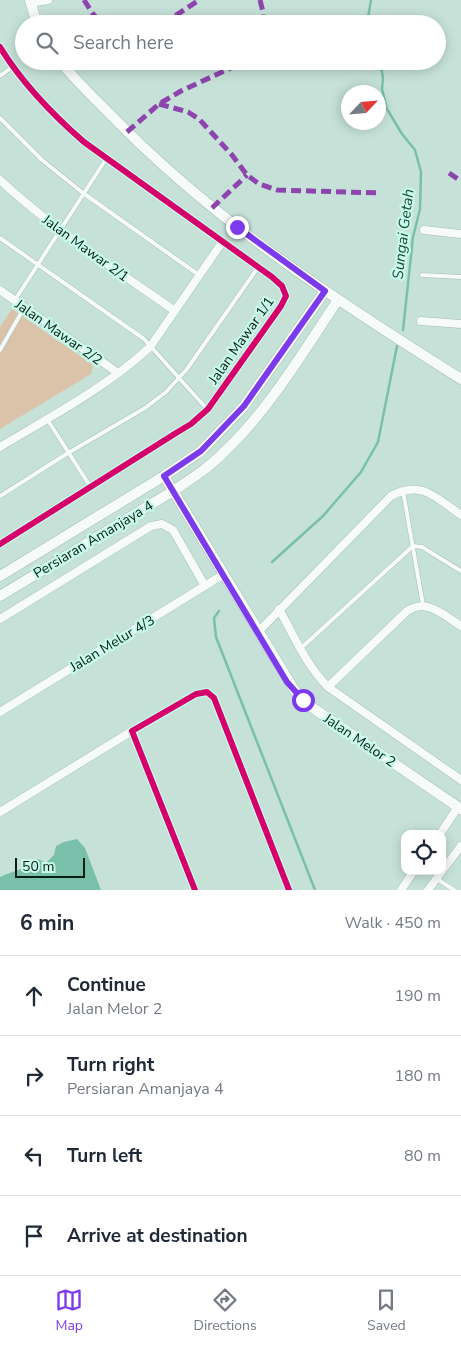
<!DOCTYPE html>
<html lang="en">
<head>
<meta charset="utf-8">
<style>
	:root { --surface:#fff; --page:#f2f2f3; --text:#1f2937; --muted:#747a83; --line:#e0e1e3; --accent:#7c3aed }
	body { margin:0; font-family:"Nunito Sans",sans-serif; background:var(--page); color:var(--text) }
	.controls { position:absolute; right:15px; bottom:15px; display:grid; overflow:hidden; border-radius:10px; box-shadow:0 2px 12px #0003 }
	.controls button { width:45px; height:45px; display:grid; place-items:center; padding:0; border:0; border-bottom:1px solid var(--line); background:var(--surface); color:var(--text); font:25px sans-serif }
	.compass { position:absolute; left:341px; top:85px; width:45px; height:45px; border-radius:50%; background:var(--surface); box-shadow:0 2px 12px #0003; rotate:64deg }
	.scale { position:absolute; left:15px; bottom:12px; width:70px; box-sizing:border-box; padding-left:5px; border:2px solid #091d17; border-top:0; font-size:14px; line-height:18px; white-space:nowrap; color:#091d17; -webkit-text-stroke:4px #c7fae9; paint-order:stroke }
	.stop { position:absolute; width:15px; height:15px; margin:-11px; border:4px solid #7c3aed; border-radius:50%; background:#fff }
	.stop.end { background:#7c3aed; border-color:#fff; box-shadow:0 1px 5px #0008 }
	.list { margin:0; padding:0; list-style:none }
	h2 { display:flex; justify-content:space-between; align-items:center; height:65px; margin:0; padding:0 20px; font-size:21px }
	h2 small { font-size:16px; font-weight:400; color:var(--muted) }
	.list li { display:grid; grid-template-columns:32px 1fr auto; gap:15px; align-items:center; box-sizing:border-box; height:80px; padding:0 20px; border-top:1px solid var(--line) }
	.list b { display:block; font-size:19px; white-space:nowrap }
	.list p { margin:0; font-size:16px; white-space:nowrap; color:var(--muted) }
	.list em { font-size:16px; font-style:normal; color:var(--muted) }
	.icon { flex:none; width:28px; height:28px; fill:none; stroke:currentColor; stroke-width:2; stroke-linecap:round; stroke-linejoin:round }
	.map { position:relative; flex:none; width:461px; height:890px; overflow:hidden }
	.search { position:absolute; background:var(--surface); box-shadow:0 2px 12px #0003; left:15px; right:15px; top:15px; height:55px; display:flex; align-items:center; gap:12px; box-sizing:border-box; padding:0 18px; border-radius:28px; color:var(--muted); font-size:19px }
	.sheet { height:385px; background:var(--surface) }
	nav { display:flex; justify-content:space-around; align-items:center; box-sizing:border-box; height:70px; border-top:1px solid var(--line); background:var(--surface); font-size:14px; color:var(--muted) }
	nav a { display:grid; justify-items:center; gap:2px }
	nav .on { color:var(--accent) }
	.map>svg:first-child { display:block }
</style>
</head>
<body>
<div class="map">
<svg width="461" height="890" viewBox="0 0 461 890">
	<rect width="100%" height="100%" fill="#c6e2d8"/>
	<polygon fill="#dbc3a9" points="12,309 93,365 91,374 0,429 0,327"/>
	<path fill="#78c0aa" d="M77,839l8,9 16,42h-101v-13c13,-6 28,-9 38,-18l8,4 8,-8 2,-9 8,-4z"/>
	<g fill="none" stroke-linecap="round" stroke-linejoin="round">
		<g stroke="#78c0aa" stroke-width="2.5">
			<polyline points="367,24 371,0"/>
			<polyline points="377,61 381,66 383,78 382,89 387,109 402,134 415,150 421,172 420,209 413,237 403,330"/>
			<polyline points="272,562 323,516 361,472 378,442 397,346"/>
			<polyline points="219,611 214,618 216,637 315,890"/>
		</g>
		<g stroke="#a6bcb4" stroke-width="5">
			<g id="lane">
				<polyline points="0,76 12,67"/>
				<polyline points="0,118 42,160 83,193 199,275"/>
				<polyline points="0,238 144,339 207,409"/>
				<polyline points="422,275 461,277"/>
				<polyline points="15,300 106,159"/>
				<polyline points="0,350 24,308"/>
				<polyline points="47,419 90,486"/>
				<polyline points="403,491 423,605"/>
				<polyline points="0,496 68,453 145,408 166,392 187,369 259,266"/>
				<polyline points="300,649 413,546 422,547 461,571"/>
				<polyline points="437,879 454,890"/>
			</g>
		</g>
		<g stroke="#a6bcb4" stroke-width="9">
			<g id="street">
				<polyline points="30,3 48,0"/>
				<path d="M0,47c22,36 52,67 84,95l188,135 10,9 4,10 -5,10 -73,103 -17,15 -15,9 -176,111"/>
				<path d="M0,180c54,50 115,89 175,131"/>
				<polyline points="424,230 461,234"/>
				<polyline points="0,290 118,373"/>
				<polyline points="421,321 461,324"/>
				<path d="M0,447c50,-30 107,-60 150,-100l73,-106"/>
				<path d="M279,609c15,27 27,56 49,78l133,93"/>
				<polyline points="0,619 151,526 162,524 173,530 205,586"/>
				<path d="M258,632l133,-136c30,-17 45,2 70,19"/>
				<path d="M328,687l78,-75c20,-15 37,3 55,14"/>
				<polyline points="0,712 224,574"/>
				<polyline points="0,812 132,731"/>
				<polyline points="440,834 458,807"/>
				<polyline points="442,871 461,846"/>
				<polyline points="195,890 132,731 196,694 207,692 214,698 289,890"/>
				<polyline points="401,890 414,871"/>
				<polyline points="428,890 442,871"/>
			</g>
		</g>
		<g stroke="#a6bcb4" stroke-width="11">
			<g id="secondary">
				<polyline points="30,0 37,24"/>
				<path d="M60,61c15,19 33,36 50,53 102,106 227,187 351,265"/>
				<polyline points="164,476 295,691 313,708 461,809"/>
				<polyline points="0,576 164,476 201,451 244,406 325,291"/>
				<path d="M0,596l173,-105c18,-12 37,-24 52,-40 44,-41 79,-101 113,-151"/>
			</g>
		</g>
		<use href="#lane" stroke="#f6fbf9" stroke-width="4"/>
		<use href="#street" stroke="#f6fbf9" stroke-width="8"/>
		<use href="#secondary" stroke="#f6fbf9" stroke-width="10"/>
		<g stroke="#8e44ad" stroke-width="5" stroke-dasharray="10 5" stroke-linecap="butt">
			<polyline points="84,0 93,14 103,24"/>
			<polyline points="260,0 263,12 264,24"/>
			<polyline points="163,24 199,0"/>
			<polyline points="159,104 188,112 199,119 232,155 247,175 259,184 277,190 381,193"/>
			<polyline points="127,132 159,104 181,91 233,67 239,61"/>
			<polyline points="449,173 461,181"/>
			<polyline points="212,208 247,175"/>
		</g>
		<g stroke="#c7fae9" stroke-width="9">
			<g id="cycleway">
				<path d="M0,47c22,36 52,67 84,95l188,135 10,9 4,10 -5,10 -73,103 -17,15 -15,9 -176,111"/>
				<polyline points="195,890 132,731 196,694 207,692 214,698 289,890"/>
			</g>
		</g>
		<use href="#cycleway" stroke="#d6006c" stroke-width="6"/>
	</g>
	<g fill="none" stroke-linecap="round" stroke-linejoin="round">
		<polyline stroke="#7c3aed" stroke-width="6" points="237,227 325,291 244,406 201,451 164,476 287,682 303,700"/>
	</g>
	<g text-anchor="middle" stroke-width="4.5" stroke-linejoin="round" paint-order="stroke">
		<g font-size="14" fill="#091d17" stroke="#c7fae9">
			<text transform="translate(86 248) rotate(36)" y="5">Jalan Mawar 2/1</text>
			<text transform="translate(59 332) rotate(35)" y="5">Jalan Mawar 2/2</text>
			<text transform="translate(241 340) rotate(-55)" y="5">Jalan Mawar 1/1</text>
			<text transform="translate(93 539) rotate(-31)" y="5">Persiaran Amanjaya 4</text>
			<text transform="translate(112 643) rotate(-31)" y="5">Jalan Melur 4/3</text>
			<text transform="translate(360 740) rotate(34)" y="5">Jalan Melor 2</text>
		</g>
		<g font-size="15" font-style="italic" fill="#20493d" stroke="#c7fae9">
			<text transform="translate(403 234) rotate(-83)" y="5">Sungai Getah</text>
		</g>
	</g>
</svg>
<div class="controls">
<button><svg class="icon" aria-label="locate" viewBox="0 0 24 24"><circle cx="12" cy="12" r="6"/><path d="M12 2v4M12 18v4M2 12h4M18 12h4"/></svg></button>
</div>
<svg class="compass" viewBox="-18 -18 36 36"><path d="M0-13l5 13h-10z" fill="#e53935"/><path d="M0 13l5-13h-10z" fill="#747a83"/></svg>
<div class="scale">50 m</div>
<div class="stop" style="left:303px;top:700px"></div>
<div class="stop end" style="left:237px;top:227px"></div>
<div class="search"><svg class="icon" aria-label="search" viewBox="0 0 24 24"><circle cx="10" cy="10" r="6"/><path d="M15 15l6 6"/></svg>Search here</div>
</div>
<section class="sheet">
<h2>6 min<small>Walk · 450 m</small></h2>
<ul class="list">
<li><svg class="icon" aria-label="ahead" viewBox="0 0 24 24"><path d="M12 20V5M6 11l6-6 6 6"/></svg><div><b>Continue</b><p>Jalan Melor 2</p></div><em>190 m</em></li>
<li><svg class="icon" aria-label="right" viewBox="0 0 24 24"><path d="M7 20v-9h11M14 6l5 5-5 5"/></svg><div><b>Turn right</b><p>Persiaran Amanjaya 4</p></div><em>180 m</em></li>
<li><svg class="icon" aria-label="left" viewBox="0 0 24 24"><path d="M17 20v-9H6M10 6l-5 5 5 5"/></svg><div><b>Turn left</b></div><em>80 m</em></li>
<li><svg class="icon" aria-label="arrive" viewBox="0 0 24 24"><path d="M6 21V4h12l-3 4 3 4H6"/></svg><div><b>Arrive at destination</b></div></li>
</ul>
</section>
<nav>
<a class="on"><svg class="icon" aria-label="map" viewBox="0 0 24 24"><path d="M3 6l6-2 6 2 6-2v14l-6 2-6-2-6 2zM9 4v14M15 6v14"/></svg>Map</a>
<a><svg class="icon" aria-label="directions" viewBox="0 0 24 24"><path d="M12 3l9 9-9 9-9-9zM9 14v-3h6M13 9l2 2-2 2"/></svg>Directions</a>
<a><svg class="icon" aria-label="saved" viewBox="0 0 24 24"><path d="M7 4h10v16l-5-4-5 4z"/></svg>Saved</a>
</nav>
</body>
</html>
